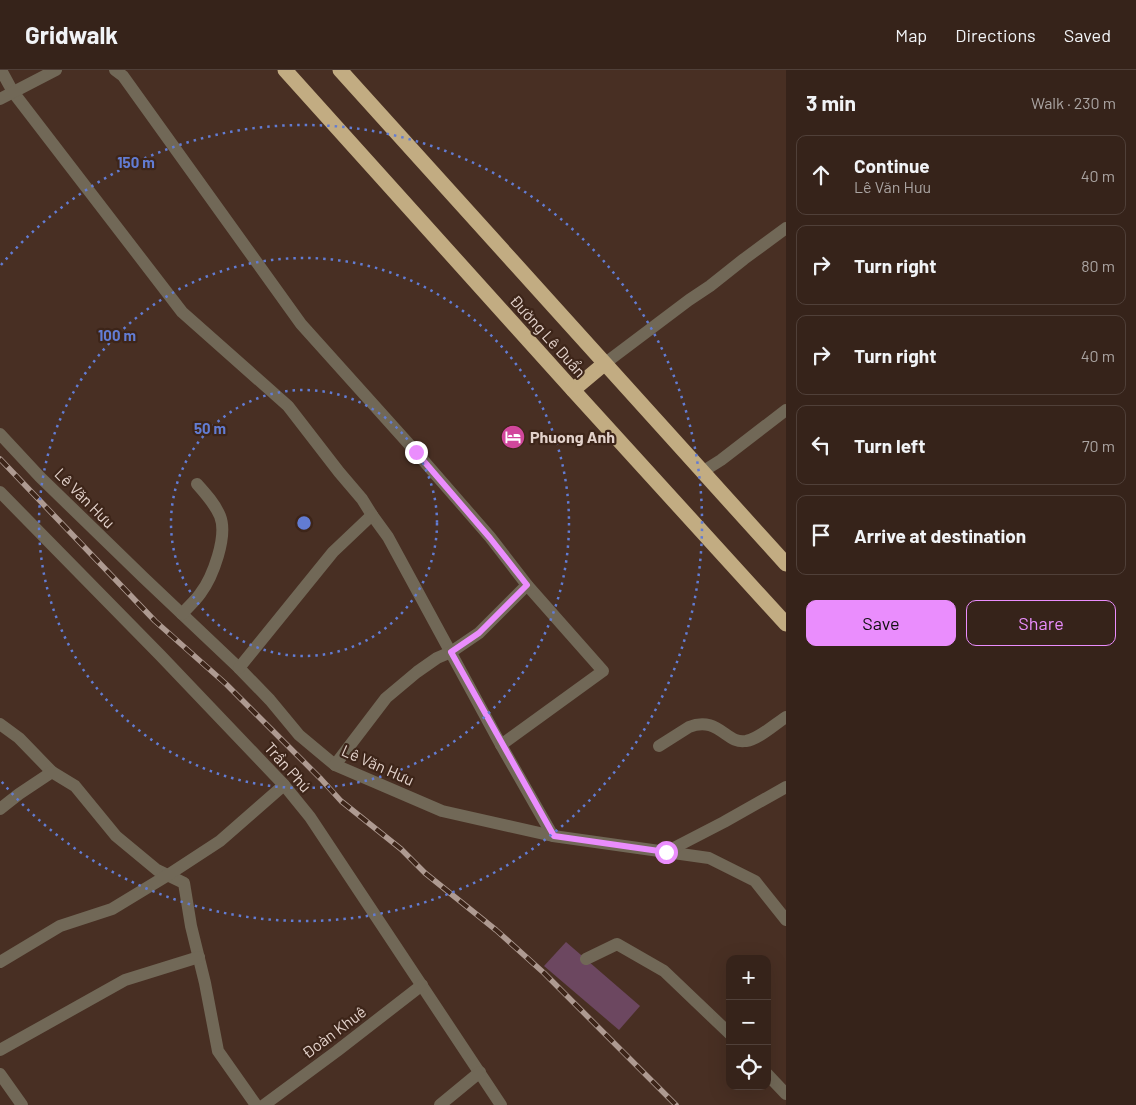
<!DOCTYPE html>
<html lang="en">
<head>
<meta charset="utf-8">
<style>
	:root { --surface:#36231a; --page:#412f27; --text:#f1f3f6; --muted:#aaa4a2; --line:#504039; --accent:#ea8dfd }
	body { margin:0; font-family:Barlow,sans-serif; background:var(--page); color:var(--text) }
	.controls { position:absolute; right:15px; bottom:15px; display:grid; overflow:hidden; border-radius:10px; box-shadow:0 5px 20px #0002 }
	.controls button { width:45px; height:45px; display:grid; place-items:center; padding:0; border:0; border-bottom:1px solid var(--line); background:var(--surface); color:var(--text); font:25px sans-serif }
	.stop { position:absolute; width:15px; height:15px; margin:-11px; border:4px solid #ea8dfd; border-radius:50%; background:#fff }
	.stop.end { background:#ea8dfd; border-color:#fff; box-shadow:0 1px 5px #0008 }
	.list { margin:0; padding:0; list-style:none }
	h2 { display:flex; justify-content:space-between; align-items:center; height:65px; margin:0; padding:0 20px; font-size:21px }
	h2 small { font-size:16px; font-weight:400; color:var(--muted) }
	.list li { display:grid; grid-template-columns:32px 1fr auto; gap:15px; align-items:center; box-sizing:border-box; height:80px; margin:0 10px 10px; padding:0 10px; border:1px solid var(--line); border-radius:10px }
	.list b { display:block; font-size:19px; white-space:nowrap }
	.list p { margin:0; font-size:16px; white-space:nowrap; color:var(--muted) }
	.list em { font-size:16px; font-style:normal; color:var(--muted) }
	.actions { display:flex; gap:10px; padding:15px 20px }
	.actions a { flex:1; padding:11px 0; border:1px solid var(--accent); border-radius:10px; text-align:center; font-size:18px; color:var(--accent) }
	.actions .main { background:var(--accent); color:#111 }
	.icon { flex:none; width:28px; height:28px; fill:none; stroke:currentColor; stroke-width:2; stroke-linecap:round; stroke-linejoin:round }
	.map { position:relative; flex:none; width:786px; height:1035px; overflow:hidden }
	header { display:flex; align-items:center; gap:30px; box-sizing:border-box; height:70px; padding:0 25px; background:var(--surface); border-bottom:1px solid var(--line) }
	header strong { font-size:24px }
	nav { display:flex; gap:28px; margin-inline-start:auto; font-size:18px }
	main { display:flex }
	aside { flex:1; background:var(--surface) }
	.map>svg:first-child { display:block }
</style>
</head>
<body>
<header>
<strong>Gridwalk</strong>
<nav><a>Map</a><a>Directions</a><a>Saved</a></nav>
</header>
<main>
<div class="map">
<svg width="786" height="1035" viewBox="0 0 786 1035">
	<rect width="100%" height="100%" fill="#482f23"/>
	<polygon fill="#6c4760" points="566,872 640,936 619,960 544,896"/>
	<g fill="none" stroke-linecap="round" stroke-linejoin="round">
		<g stroke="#716857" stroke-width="12">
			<polyline points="1,0 13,22 182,242 288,336 339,402 362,429 372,445 388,467 501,675 553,766"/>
			<polyline points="115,0 123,6 301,254 416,382 490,467 527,515 603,601 501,675"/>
			<polyline points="0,29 56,0"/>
			<polyline points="604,294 689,230 710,216 744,189 786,158"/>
			<polyline points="0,364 40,407 144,508 239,598 270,630 299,665 335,695 442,741 553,766 709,788 755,811 786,850"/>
			<polyline points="702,402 721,390 786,340"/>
			<polyline points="0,422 160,585 284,715 310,747 501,1035"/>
			<path d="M182,544c6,-7 13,-13 18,-20 13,-17 28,-58 20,-78 -5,-12 -14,-22 -23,-32"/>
			<polyline points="239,598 333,482 372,445"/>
			<polyline points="0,654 19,668 52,702"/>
			<path d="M659,676l30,-19c29,-12 38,18 57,14 13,-2 29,-17 40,-24"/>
			<polyline points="335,695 386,628 417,602 437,588 451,582 479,563 527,515"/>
			<polyline points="0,739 19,724 52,702 75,716 116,766 157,800 184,813 191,856 205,913 218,981 256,1035"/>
			<polyline points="666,782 724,752 786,717"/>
			<polyline points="586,889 617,874 664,901 730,964"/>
			<polyline points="0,892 60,856 112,839 168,805 220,771 284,715"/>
			<polyline points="0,980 125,910 199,887"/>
			<polyline points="0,1004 22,1035"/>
			<polyline points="767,1004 786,1024"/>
			<polyline points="264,1035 337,981 422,915"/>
			<polyline points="440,1035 480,1002"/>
		</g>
		<g stroke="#c2ac82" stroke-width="15">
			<polyline points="285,0 573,320 786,554"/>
			<polyline points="340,0 786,494"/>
			<polyline points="573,320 604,294"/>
		</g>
		<g stroke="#ae9a91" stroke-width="5.5">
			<polyline id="rail" points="0,389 155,551 226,614 321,709 341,731 401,779 425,803 496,860 544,903 676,1035"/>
		</g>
		<use href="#rail" stroke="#3d2519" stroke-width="4" stroke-dasharray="11" stroke-linecap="butt"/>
	</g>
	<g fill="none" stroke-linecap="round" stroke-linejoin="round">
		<polyline stroke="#ea8dfd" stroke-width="6" points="416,382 490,468 527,515 479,563 451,582 554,766 666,782"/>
	</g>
	<g fill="none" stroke="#627cd3" stroke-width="2.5" stroke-dasharray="2.5 5">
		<circle cx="304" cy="453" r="133"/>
		<circle cx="304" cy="453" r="265"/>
		<path d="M1 195A398 398 0 1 1 1 711"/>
	</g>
	<defs>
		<g id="hotel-disc" transform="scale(1.25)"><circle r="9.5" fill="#d1479c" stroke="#3d2519"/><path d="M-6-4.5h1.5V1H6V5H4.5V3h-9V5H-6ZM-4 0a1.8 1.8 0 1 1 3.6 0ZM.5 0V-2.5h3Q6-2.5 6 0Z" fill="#fff"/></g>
	</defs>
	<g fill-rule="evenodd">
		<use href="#hotel-disc" x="513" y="367"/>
	</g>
	<g text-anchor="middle" stroke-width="4.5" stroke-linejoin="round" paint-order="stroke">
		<g font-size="16" fill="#e3d2cb" stroke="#3d2519">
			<text transform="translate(548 266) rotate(48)" y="6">Đường Lê Duẩn</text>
			<text transform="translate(85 428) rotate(45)" y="6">Lê Văn Hưu</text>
			<text transform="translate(378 695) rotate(24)" y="6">Lê Văn Hưu</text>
			<text transform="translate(288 697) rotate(48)" y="6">Trần Phú</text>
			<text transform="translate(334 962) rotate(-37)" y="6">Đoàn Khuê</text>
		</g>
		<g font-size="16" font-weight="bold" fill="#e3d2cb" stroke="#3d2519" text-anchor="start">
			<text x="530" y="373">Phuong Anh</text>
		</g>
	</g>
	<circle cx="304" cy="453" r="8" fill="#627cd3" stroke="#3d2519" stroke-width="2.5"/>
	<g font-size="15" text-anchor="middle" font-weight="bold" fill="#627cd3" stroke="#3d2519" stroke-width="4.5" stroke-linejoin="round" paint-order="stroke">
		<text x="136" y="98">150 m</text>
		<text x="117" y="271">100 m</text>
		<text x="210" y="364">50 m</text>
	</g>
</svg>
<div class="controls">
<button>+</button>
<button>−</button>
<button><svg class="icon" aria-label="locate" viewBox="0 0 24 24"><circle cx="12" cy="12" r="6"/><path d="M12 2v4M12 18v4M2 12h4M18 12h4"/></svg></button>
</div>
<div class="stop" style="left:666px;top:782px"></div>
<div class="stop end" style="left:416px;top:382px"></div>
</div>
<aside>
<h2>3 min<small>Walk · 230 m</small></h2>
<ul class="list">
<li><svg class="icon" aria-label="ahead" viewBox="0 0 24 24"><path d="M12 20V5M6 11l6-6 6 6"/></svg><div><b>Continue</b><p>Lê Văn Hưu</p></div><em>40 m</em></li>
<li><svg class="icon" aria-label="right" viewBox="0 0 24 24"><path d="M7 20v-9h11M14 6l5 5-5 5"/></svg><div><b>Turn right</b></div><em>80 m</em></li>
<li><svg class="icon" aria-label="right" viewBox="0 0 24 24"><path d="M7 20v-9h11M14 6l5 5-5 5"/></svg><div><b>Turn right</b></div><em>40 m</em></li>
<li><svg class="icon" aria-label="left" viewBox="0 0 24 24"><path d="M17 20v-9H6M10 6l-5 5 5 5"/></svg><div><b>Turn left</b></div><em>70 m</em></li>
<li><svg class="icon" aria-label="arrive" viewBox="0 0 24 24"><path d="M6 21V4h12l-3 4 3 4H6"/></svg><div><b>Arrive at destination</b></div></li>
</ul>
<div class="actions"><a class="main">Save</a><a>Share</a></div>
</aside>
</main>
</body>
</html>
